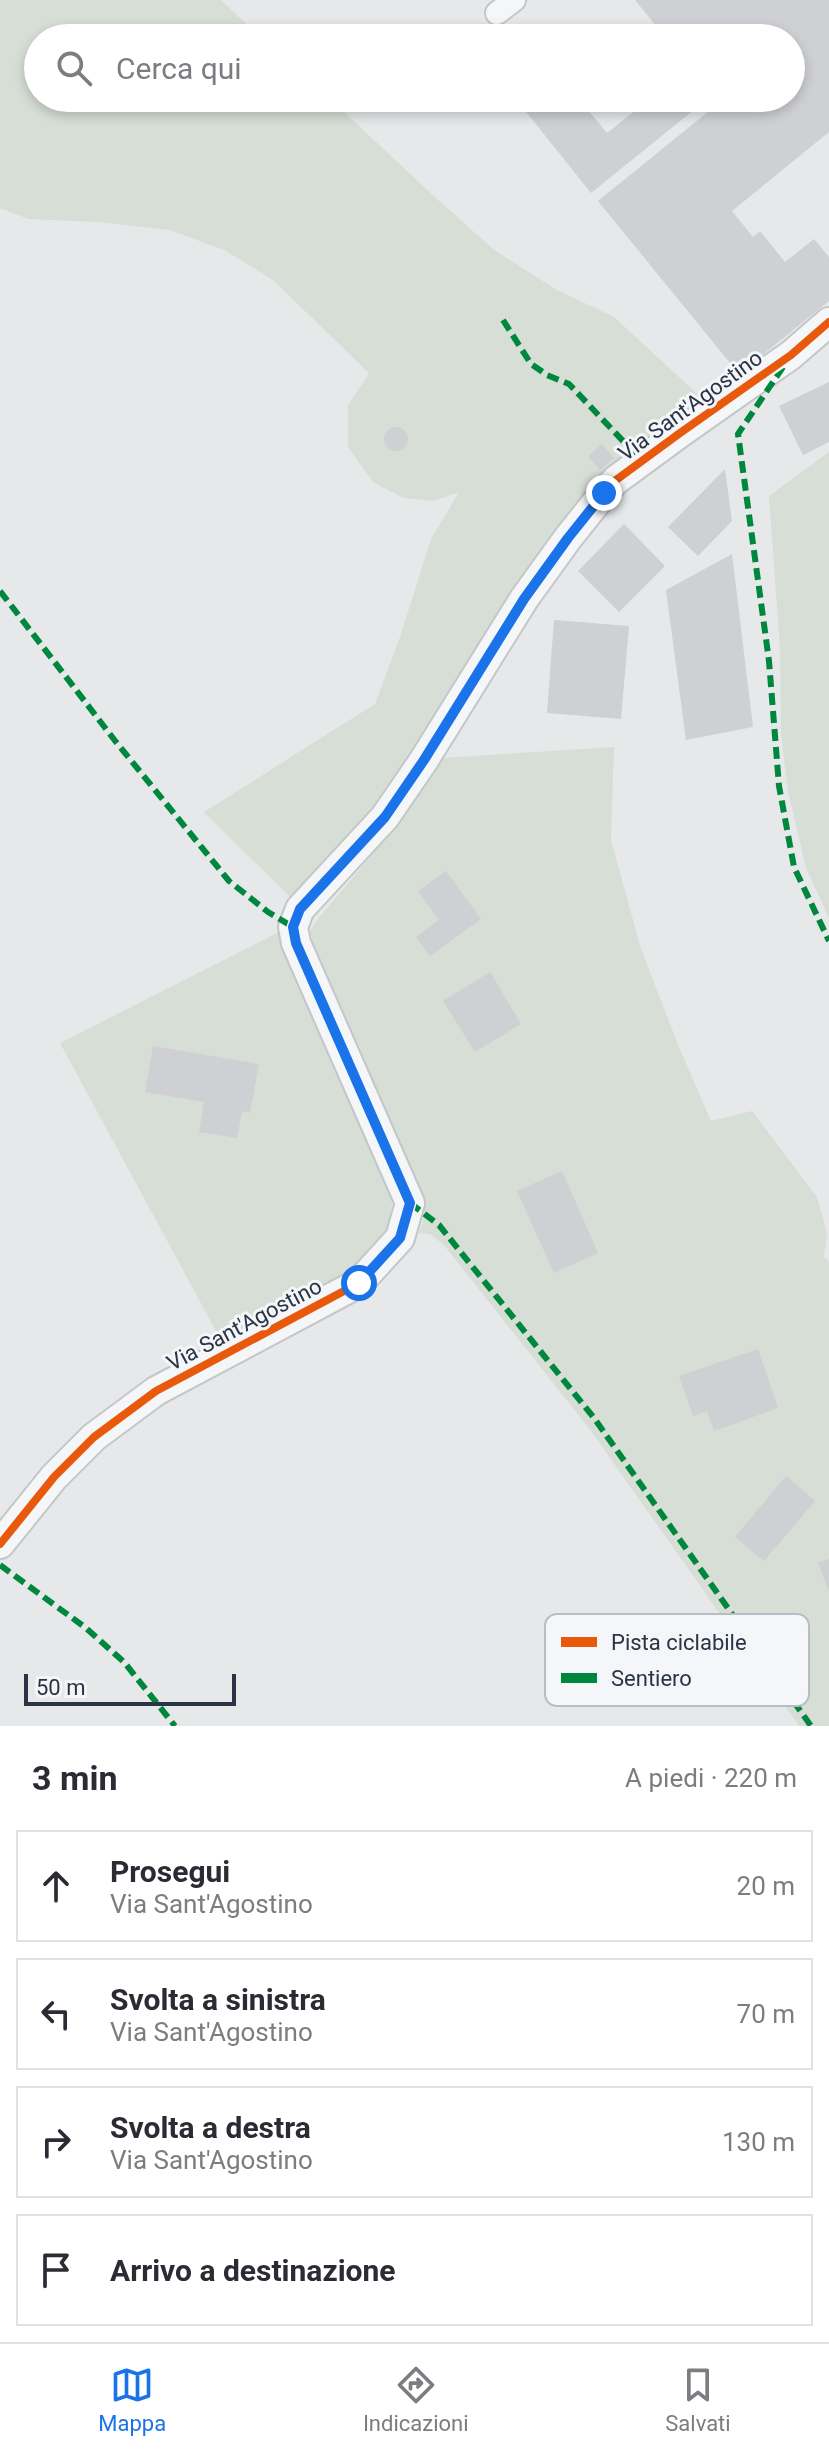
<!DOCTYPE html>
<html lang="it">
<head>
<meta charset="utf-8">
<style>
	:root { --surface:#fff; --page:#f2f2f3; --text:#2b2b33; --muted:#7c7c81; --line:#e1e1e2; --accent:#1a73e8 }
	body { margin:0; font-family:Roboto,sans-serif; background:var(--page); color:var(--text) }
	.scale { position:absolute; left:24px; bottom:20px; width:212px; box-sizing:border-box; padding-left:8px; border:4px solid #2b3445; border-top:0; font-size:22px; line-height:28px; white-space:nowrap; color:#2b3445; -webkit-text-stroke:6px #f4f6f9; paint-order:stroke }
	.stop { position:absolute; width:24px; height:24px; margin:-18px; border:6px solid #1a73e8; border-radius:50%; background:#fff }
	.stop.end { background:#1a73e8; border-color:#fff; box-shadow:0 2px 8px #0008 }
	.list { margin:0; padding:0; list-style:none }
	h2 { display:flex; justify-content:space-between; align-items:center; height:104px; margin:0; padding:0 32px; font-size:34px }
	h2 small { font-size:26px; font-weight:400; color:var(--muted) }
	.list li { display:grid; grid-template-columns:52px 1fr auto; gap:24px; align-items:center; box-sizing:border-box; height:112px; margin:0 16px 16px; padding:0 16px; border:2px solid var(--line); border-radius:0px }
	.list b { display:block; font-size:30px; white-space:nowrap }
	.list p { margin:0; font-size:26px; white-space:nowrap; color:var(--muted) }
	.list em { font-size:26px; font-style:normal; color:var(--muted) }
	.icon { flex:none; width:44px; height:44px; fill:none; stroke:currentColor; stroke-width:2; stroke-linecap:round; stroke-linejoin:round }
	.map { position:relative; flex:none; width:829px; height:1726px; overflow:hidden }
	.search { position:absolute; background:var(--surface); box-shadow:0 4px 12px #0003; left:24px; right:24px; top:24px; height:88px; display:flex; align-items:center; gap:20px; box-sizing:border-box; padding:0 28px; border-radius:44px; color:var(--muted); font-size:30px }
	.sheet { height:616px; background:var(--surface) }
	nav { display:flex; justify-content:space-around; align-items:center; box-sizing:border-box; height:112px; border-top:2px solid var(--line); background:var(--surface); font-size:22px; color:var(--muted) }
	nav a { display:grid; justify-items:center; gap:4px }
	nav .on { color:var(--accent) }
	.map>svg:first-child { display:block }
</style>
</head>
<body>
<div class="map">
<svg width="829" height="1726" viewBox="0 0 829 1726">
	<rect width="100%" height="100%" fill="#e6e8ea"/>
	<g fill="#d6ded6">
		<polygon points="0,0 221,0 261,38 38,38 38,98 329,98 437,199 493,249 555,289 614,317 706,402 587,500 374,807 294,901 204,812 375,704 400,637 431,539 459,492 434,501 404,498 374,483 348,447 348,406 369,373 273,280 224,250 170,230 98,222 28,219 0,208"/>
		<polygon points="829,452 829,918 806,868 788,791 781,734 780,648 769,496"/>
		<polygon points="614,747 611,840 641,949 679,1047 711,1121 752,1111 817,1197 827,1233 824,1257 829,1262 829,1726 799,1726 591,1431 444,1245 430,1234 418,1233 423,1222 424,1198 313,943 310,931 317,920 397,825 442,758"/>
		<polygon points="281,931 385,1169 392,1203 389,1231 361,1262 324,1288 222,1342 60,1043"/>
	</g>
	<g fill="#ced0d3">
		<polygon points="635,0 829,0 829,132 732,211 753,237 760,231 785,262 814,239 829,257 829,301 739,374 598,201 725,98 791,98 791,38 666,38"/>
		<polygon points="515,98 578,98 607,133 651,98 694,98 700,105 591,193"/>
		<polygon points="829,382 829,442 803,455 779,406"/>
		<circle cx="396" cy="439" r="12"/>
		<polygon points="602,444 614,458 600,470 588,456"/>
		<polygon points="725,469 732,521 698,556 668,527"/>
		<polygon points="624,524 665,566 619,612 578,571"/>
		<polygon points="732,554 753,727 686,740 666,590"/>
		<polygon points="554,620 629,626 621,719 547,713"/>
		<polygon points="446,871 481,919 430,956 416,937 439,920 418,891"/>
		<polygon points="490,972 521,1024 475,1052 443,1001"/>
		<polygon points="153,1046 259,1064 250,1113 242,1111 237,1138 199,1132 204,1102 145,1092"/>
		<polygon points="562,1171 598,1253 554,1273 517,1191"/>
		<polygon points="758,1349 778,1408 714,1431 707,1411 693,1416 679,1376"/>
		<polygon points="786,1476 815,1501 764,1561 735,1537"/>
		<polygon points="829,1559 829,1591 818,1563"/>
	</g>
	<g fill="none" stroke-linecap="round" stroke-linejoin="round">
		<g stroke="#c4c6c8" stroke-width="26">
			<polyline id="minor" points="497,13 514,0"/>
		</g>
		<g stroke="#c4c6c8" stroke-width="32">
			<polyline id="tertiary" points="0,1544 54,1477 94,1437 156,1391 359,1283 400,1238 410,1203 296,943 293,927 300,909 385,817 424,760 524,599 568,538 604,493 616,480 680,433 791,355 829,322"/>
		</g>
		<use href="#minor" stroke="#f5f6f7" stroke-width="22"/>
		<use href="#tertiary" stroke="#f5f6f7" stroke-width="28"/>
		<g stroke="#00873e" stroke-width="6" stroke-dasharray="12 6" stroke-linecap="butt">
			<polyline points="503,320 531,364 547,375 569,384 642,461"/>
			<polyline points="783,367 738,434 769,661 779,786 794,867 829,941"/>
			<polyline points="0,591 116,742 229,881 268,912 293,927"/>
			<polyline points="410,1203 439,1225 594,1418 811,1726"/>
			<polyline points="0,1565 86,1628 124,1662 175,1726"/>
		</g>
		<g stroke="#f4f6f9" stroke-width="13">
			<polyline id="cycleway" points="0,1544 54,1477 94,1437 156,1391 359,1283 400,1238 410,1203 296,943 293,927 300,909 385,817 424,760 524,599 568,538 604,493 616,480 680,433 791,355 829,322"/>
		</g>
		<use href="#cycleway" stroke="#e8590c" stroke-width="8"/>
	</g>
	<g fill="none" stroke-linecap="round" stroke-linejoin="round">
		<polyline stroke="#1a73e8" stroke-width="10" points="359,1283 400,1238 410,1203 296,943 293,927 300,909 385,817 424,760 524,599 568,538 604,493"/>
	</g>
	<g text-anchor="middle" stroke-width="6" stroke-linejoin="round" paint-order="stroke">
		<g font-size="22" fill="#2b3445" stroke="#f4f6f9">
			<text transform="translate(690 405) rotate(-36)" y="8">Via Sant'Agostino</text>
			<text transform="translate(244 1324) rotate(-28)" y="8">Via Sant'Agostino</text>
		</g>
	</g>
	<rect x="545" y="1614" width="264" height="92" rx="12" fill="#f4f6f9" stroke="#b8bcc3" stroke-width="2"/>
	<rect x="561" y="1637" width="36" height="10" fill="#e8590c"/>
	<rect x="561" y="1673" width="36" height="10" fill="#00873e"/>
	<g font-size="22" fill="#2b3445">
		<text x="611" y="1650">Pista ciclabile</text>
		<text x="611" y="1686">Sentiero</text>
	</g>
</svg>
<div class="scale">50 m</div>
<div class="stop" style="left:359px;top:1283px"></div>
<div class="stop end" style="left:604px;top:493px"></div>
<div class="search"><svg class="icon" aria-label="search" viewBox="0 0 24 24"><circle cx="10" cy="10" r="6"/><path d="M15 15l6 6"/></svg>Cerca qui</div>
</div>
<section class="sheet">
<h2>3 min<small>A piedi · 220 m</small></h2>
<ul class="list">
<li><svg class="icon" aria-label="ahead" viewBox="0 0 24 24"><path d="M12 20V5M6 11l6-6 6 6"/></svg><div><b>Prosegui</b><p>Via Sant'Agostino</p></div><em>20 m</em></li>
<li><svg class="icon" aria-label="left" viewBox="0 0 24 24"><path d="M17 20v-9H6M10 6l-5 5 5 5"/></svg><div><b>Svolta a sinistra</b><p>Via Sant'Agostino</p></div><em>70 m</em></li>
<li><svg class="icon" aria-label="right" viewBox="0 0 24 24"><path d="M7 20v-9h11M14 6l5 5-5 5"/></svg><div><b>Svolta a destra</b><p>Via Sant'Agostino</p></div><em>130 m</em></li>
<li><svg class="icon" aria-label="arrive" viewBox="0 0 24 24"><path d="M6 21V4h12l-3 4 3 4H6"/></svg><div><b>Arrivo a destinazione</b></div></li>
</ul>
</section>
<nav>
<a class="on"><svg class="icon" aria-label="map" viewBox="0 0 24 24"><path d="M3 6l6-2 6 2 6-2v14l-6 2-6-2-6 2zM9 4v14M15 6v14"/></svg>Mappa</a>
<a><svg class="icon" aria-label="directions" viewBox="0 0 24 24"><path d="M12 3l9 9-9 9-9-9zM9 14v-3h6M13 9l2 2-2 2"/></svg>Indicazioni</a>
<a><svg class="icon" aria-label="saved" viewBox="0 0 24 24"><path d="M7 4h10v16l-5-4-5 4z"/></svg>Salvati</a>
</nav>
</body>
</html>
